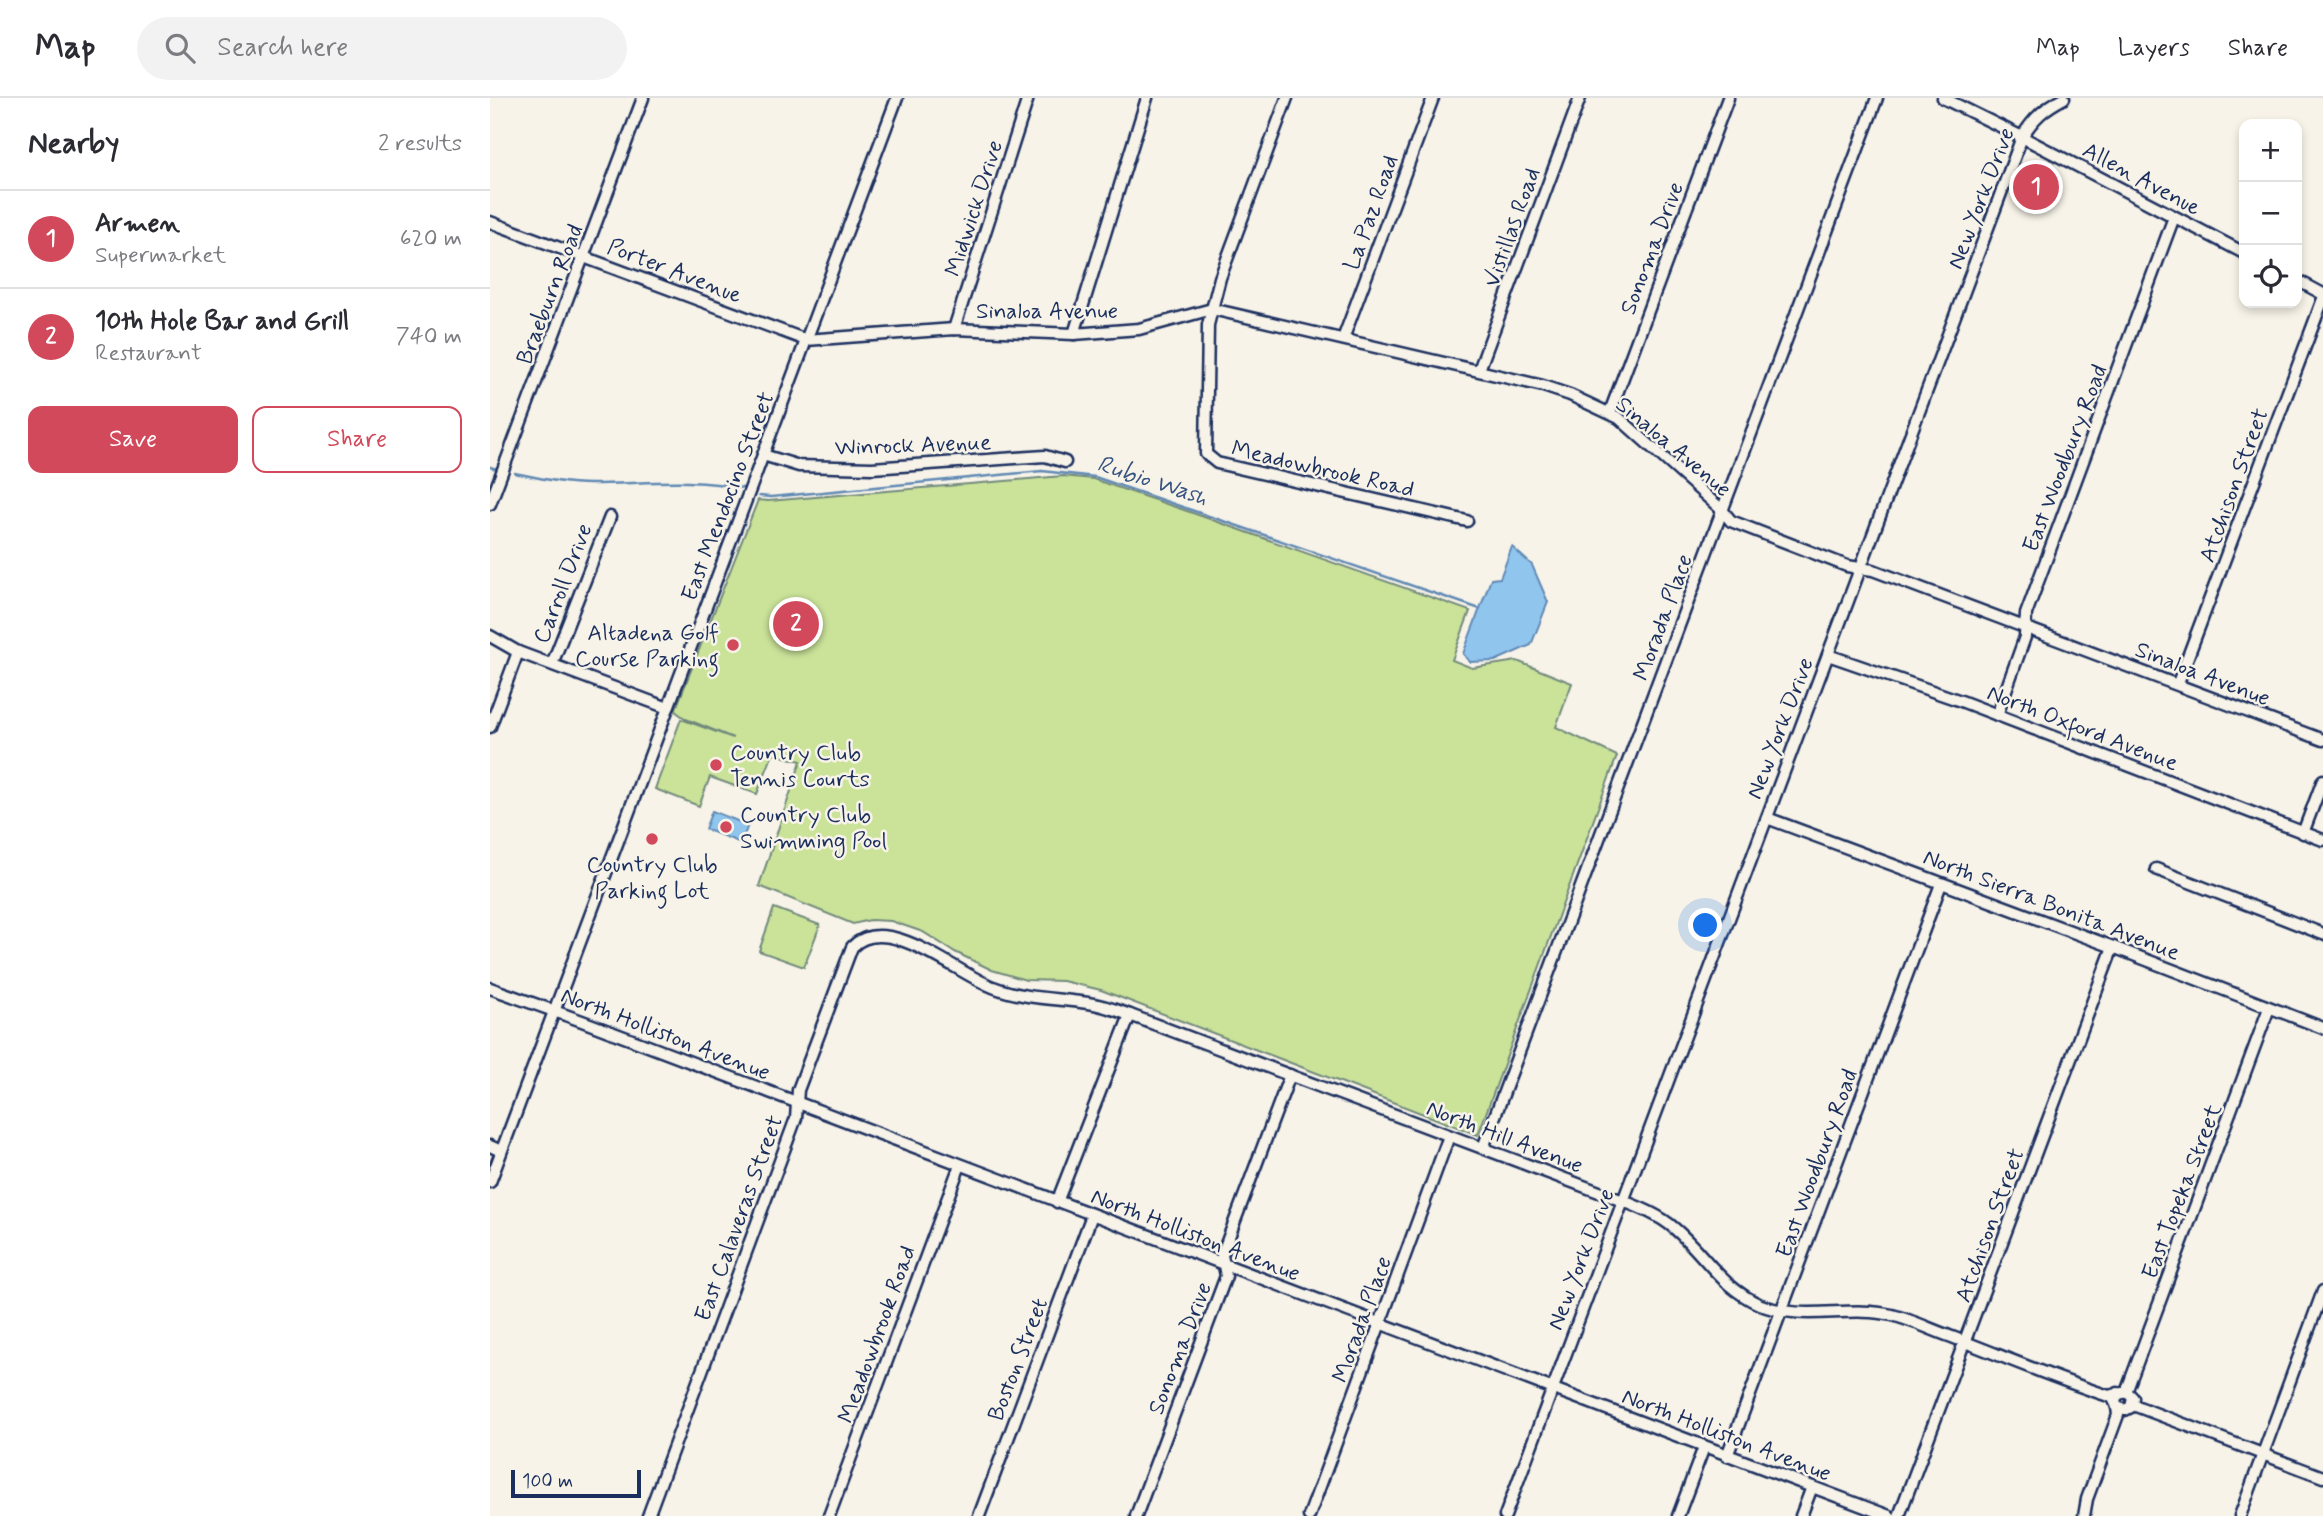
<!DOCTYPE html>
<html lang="en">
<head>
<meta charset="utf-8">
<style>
	:root { --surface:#fff; --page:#f2f2f3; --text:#2b2b33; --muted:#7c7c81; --line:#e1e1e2; --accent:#d1495b }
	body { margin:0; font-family:Mynerve,sans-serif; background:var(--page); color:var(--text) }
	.controls { position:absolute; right:21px; top:21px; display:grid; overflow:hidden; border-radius:14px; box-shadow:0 4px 10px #0003 }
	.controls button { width:63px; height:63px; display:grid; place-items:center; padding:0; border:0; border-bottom:2px solid var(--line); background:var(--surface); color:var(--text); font:35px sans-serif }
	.scale { position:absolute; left:21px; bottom:18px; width:130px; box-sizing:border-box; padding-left:7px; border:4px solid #1b2f5e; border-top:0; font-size:19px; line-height:24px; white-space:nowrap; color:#1b2f5e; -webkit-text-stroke:5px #f7f3e8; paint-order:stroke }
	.you { position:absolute; left:1216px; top:828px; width:24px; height:24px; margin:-18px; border:5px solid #fff; border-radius:50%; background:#1a73e8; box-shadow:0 0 0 10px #1a73e833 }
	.badge { display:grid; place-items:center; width:46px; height:46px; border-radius:50%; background:var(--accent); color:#fff; font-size:23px; font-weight:700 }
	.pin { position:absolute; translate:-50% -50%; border:4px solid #fff; box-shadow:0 2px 7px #0006 }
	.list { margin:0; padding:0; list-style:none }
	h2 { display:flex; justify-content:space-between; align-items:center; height:91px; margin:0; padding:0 28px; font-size:30px }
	h2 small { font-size:23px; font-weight:400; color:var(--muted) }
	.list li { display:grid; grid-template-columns:46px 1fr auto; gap:21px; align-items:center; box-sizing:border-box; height:98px; padding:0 28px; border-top:2px solid var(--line) }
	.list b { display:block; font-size:26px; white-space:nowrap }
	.list p { margin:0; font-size:23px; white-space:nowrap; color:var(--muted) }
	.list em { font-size:23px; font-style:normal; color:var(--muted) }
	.actions { display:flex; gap:14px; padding:21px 28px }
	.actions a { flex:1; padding:16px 0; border:2px solid var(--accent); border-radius:14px; text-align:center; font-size:24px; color:var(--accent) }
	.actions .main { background:var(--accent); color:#fff }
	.icon { flex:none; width:38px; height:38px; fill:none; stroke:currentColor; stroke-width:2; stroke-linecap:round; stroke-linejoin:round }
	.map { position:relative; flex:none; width:1833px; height:1418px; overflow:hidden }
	header { display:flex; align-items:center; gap:42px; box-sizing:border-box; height:98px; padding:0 35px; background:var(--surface); border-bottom:2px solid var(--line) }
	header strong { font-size:33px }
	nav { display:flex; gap:38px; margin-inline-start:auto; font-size:24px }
	.search { width:490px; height:63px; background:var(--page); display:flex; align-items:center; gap:18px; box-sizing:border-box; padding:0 24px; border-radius:38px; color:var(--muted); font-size:26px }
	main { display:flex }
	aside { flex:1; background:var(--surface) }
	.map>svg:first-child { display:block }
</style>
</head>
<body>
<header>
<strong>Map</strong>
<div class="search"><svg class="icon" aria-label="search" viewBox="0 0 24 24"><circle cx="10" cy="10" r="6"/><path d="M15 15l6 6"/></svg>Search here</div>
<nav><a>Map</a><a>Layers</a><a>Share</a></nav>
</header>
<main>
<aside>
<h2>Nearby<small>2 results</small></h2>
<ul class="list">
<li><span class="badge">1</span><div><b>Armen</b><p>Supermarket</p></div><em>620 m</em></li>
<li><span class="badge">2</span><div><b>10th Hole Bar and Grill</b><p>Restaurant</p></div><em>740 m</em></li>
</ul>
<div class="actions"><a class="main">Save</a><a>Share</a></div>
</aside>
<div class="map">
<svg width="1833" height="1418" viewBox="0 0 1833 1418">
	<rect width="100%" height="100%" fill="#f7f3e8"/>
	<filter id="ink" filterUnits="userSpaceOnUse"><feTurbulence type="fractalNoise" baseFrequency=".0143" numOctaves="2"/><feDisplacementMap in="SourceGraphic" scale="14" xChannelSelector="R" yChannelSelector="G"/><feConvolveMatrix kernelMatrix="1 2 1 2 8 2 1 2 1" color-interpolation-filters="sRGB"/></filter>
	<g filter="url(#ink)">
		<g fill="#cae399" stroke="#72897c" stroke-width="2">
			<polygon points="573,378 603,381 697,413 980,513 962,562 982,570 1027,563 1082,585 1066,629 1127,658 988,1037 611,892 573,883 536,882 502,872 465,854 433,834 401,823 380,822 363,826 269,788 311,663 283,656 267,696 220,679 209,708 165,691 191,621 243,640 196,621 185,613 268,402 278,403"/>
			<polygon points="284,810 330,827 314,869 269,853"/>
		</g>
		<g fill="#90c5ee" stroke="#6189b4" stroke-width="2">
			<polygon points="1022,449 1042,467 1058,504 1041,547 1005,563 980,564 973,556 1001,481 1010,480"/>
			<polygon points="222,713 258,727 251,745 215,731"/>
		</g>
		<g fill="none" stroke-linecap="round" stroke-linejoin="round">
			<g stroke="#6189b4" stroke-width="2.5">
				<polyline points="0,369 7,371"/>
				<path d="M25,375c25,5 50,11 75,11 50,0 103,-7 152,4"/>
				<polyline points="269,398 281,399 552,373 605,379 990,511"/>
			</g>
			<g stroke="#1b2f5e" stroke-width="15">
				<g id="minor">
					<polyline points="797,0 730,180 718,227 716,356 727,365 977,423"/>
					<polyline points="1453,0 1532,39 1754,155"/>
					<polyline points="0,124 316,242 464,231 584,236 649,231 722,211 1053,288 1080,297 1129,320 1232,412 1241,423 1357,468 1383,472 1833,642"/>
					<polyline points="1807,182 1833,196"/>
					<polyline points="464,231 538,0"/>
					<polyline points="584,236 657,0"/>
					<polyline points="853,241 943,0"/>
					<polyline points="989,272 1090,0"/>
					<polyline points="1120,314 1238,0"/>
					<polyline points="273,357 309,368 382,370 555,358 575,364"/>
					<polyline points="0,406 153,0"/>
					<polyline points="0,538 28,554 178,610"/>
					<polyline points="1338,557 1471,603 1833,742"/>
					<polyline points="62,566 120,419"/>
					<polyline points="1688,585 1833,201"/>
					<polyline points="1507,617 1535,539 1536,516 1684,119"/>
					<polyline points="0,629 28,554"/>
					<polyline points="1277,720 1623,849 1833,930"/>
					<polyline points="1813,735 1833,682"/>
					<polyline points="1666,771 1833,836"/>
					<polyline points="0,890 92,923 1399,1418"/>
					<polyline points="0,1048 11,1053"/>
					<polyline points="993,1050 1387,0"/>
					<polyline points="0,1084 407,0"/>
					<polyline points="567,1104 640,917"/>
					<polyline points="1638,1289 1779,910"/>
					<polyline points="1619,1298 1637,1294 1643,1300 1641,1309 1635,1312 1627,1309 1625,1304 1628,1295"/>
					<polyline points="1646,1308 1833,1379"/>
					<polyline points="1237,1358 1451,786"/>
					<path d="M158,1418l148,-398 2,-28 54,-143c35,-36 105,27 141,40 31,12 63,11 95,16 15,2 28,7 42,12l493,186c18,7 36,14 51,27 32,27 46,59 87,77 43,17 87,0 131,10 20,5 40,15 60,22 53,20 106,43 160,60l3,5"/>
					<polyline points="339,1418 470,1067"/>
					<polyline points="489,1418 602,1117"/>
					<polyline points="646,1418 736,1178 732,1157 800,977"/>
					<polyline points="819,1418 959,1038"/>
					<path d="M1015,1418l517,-1379c12,-20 23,-29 42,-39"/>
					<polyline points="1188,1418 1214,1349"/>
					<polyline points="1311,1418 1322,1389"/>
					<polyline points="1409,1418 1623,849"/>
					<polyline points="1594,1418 1597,1401 1628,1317 1627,1309"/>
					<polyline points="1750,1418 1833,1193"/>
				</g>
			</g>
			<use href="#minor" stroke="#f7f3e8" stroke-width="10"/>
		</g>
	</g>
	<g fill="#d1495b" stroke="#f7f3e8" stroke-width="2.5">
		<circle cx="243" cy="547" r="7"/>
		<circle cx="226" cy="667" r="7"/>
		<circle cx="236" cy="729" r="7"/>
		<circle cx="162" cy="741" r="7"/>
	</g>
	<g text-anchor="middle" stroke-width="5" stroke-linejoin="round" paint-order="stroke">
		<g font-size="23" fill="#1b2f5e" stroke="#f7f3e8">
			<text transform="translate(1652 80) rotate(28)" y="8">Allen Avenue</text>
			<text transform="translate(1490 100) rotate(-69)" y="8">New York Drive</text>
			<text transform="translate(483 110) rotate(-72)" y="8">Midwick Drive</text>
			<text transform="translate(880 114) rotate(-70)" y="8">La Paz Road</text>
			<text transform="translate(1021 129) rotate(-70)" y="8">Vistillas Road</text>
			<text transform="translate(1161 150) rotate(-69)" y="8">Sonoma Drive</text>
			<text transform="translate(185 172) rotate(21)" y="8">Porter Avenue</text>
			<text transform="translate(59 196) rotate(-69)" y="8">Braeburn Road</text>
			<text x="557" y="220">Sinaloa Avenue</text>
			<text transform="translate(423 346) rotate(-2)" y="8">Winrock Avenue</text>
			<text transform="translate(1184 348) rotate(40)" y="8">Sinaloa Avenue</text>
			<text transform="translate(1574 360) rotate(-69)" y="8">East Woodbury Road</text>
			<text transform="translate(833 370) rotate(13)" y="8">Meadowbrook Road</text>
			<text transform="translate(1743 387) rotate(-70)" y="8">Atchison Street</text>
			<text transform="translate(237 398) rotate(-69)" y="8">East Mendocino Street</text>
			<text transform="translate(72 485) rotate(-69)" y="8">Carroll Drive</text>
			<text transform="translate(1172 519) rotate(-70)" y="8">Morada Place</text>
			<text transform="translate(1713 575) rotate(21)" y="8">Sinaloa Avenue</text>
			<text transform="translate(1593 629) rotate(21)" y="8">North Oxford Avenue</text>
			<text transform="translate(1289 630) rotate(-69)" y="8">New York Drive</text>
			<text transform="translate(1562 806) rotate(21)" y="8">North Sierra Bonita Avenue</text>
			<text transform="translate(176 935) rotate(21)" y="8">North Holliston Avenue</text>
			<text transform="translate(1015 1038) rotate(21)" y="8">North Hill Avenue</text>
			<text transform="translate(1326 1065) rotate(-70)" y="8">East Woodbury Road</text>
			<text transform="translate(1691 1093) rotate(-69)" y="8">East Topeka Street</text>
			<text transform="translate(248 1120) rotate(-70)" y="8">East Calaveras Street</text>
			<text transform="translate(1499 1127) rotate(-70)" y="8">Atchison Street</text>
			<text transform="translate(706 1136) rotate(21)" y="8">North Holliston Avenue</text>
			<text transform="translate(1090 1161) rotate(-69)" y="8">New York Drive</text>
			<text transform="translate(871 1221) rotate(-70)" y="8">Morada Place</text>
			<text transform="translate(386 1236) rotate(-70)" y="8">Meadowbrook Road</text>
			<text transform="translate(689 1250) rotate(-69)" y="8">Sonoma Drive</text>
			<text transform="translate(527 1261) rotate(-69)" y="8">Boston Street</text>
			<text transform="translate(1237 1336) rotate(21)" y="8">North Holliston Avenue</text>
		</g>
		<g font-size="23" fill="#1b2f5e" stroke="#f7f3e8" text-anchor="start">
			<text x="229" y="542" text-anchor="end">Altadena Golf<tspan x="229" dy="26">Course Parking</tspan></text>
			<text x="240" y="662">Country Club<tspan x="240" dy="26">Tennis Courts</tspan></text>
			<text x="250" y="724">Country Club<tspan x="250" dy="26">Swimming Pool</tspan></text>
			<text x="162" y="774" text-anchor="middle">Country Club<tspan x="162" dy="26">Parking Lot</tspan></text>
		</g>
		<g font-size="24" font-style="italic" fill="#385482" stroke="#f7f3e8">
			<text transform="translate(663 382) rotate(18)" y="8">Rubio Wash</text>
		</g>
	</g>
</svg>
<div class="controls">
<button>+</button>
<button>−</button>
<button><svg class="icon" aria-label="locate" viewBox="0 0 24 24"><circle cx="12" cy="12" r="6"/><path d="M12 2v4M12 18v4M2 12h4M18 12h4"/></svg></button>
</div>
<div class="scale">100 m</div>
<div class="you"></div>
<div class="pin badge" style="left:1546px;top:89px">1</div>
<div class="pin badge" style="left:306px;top:526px">2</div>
</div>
</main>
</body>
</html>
